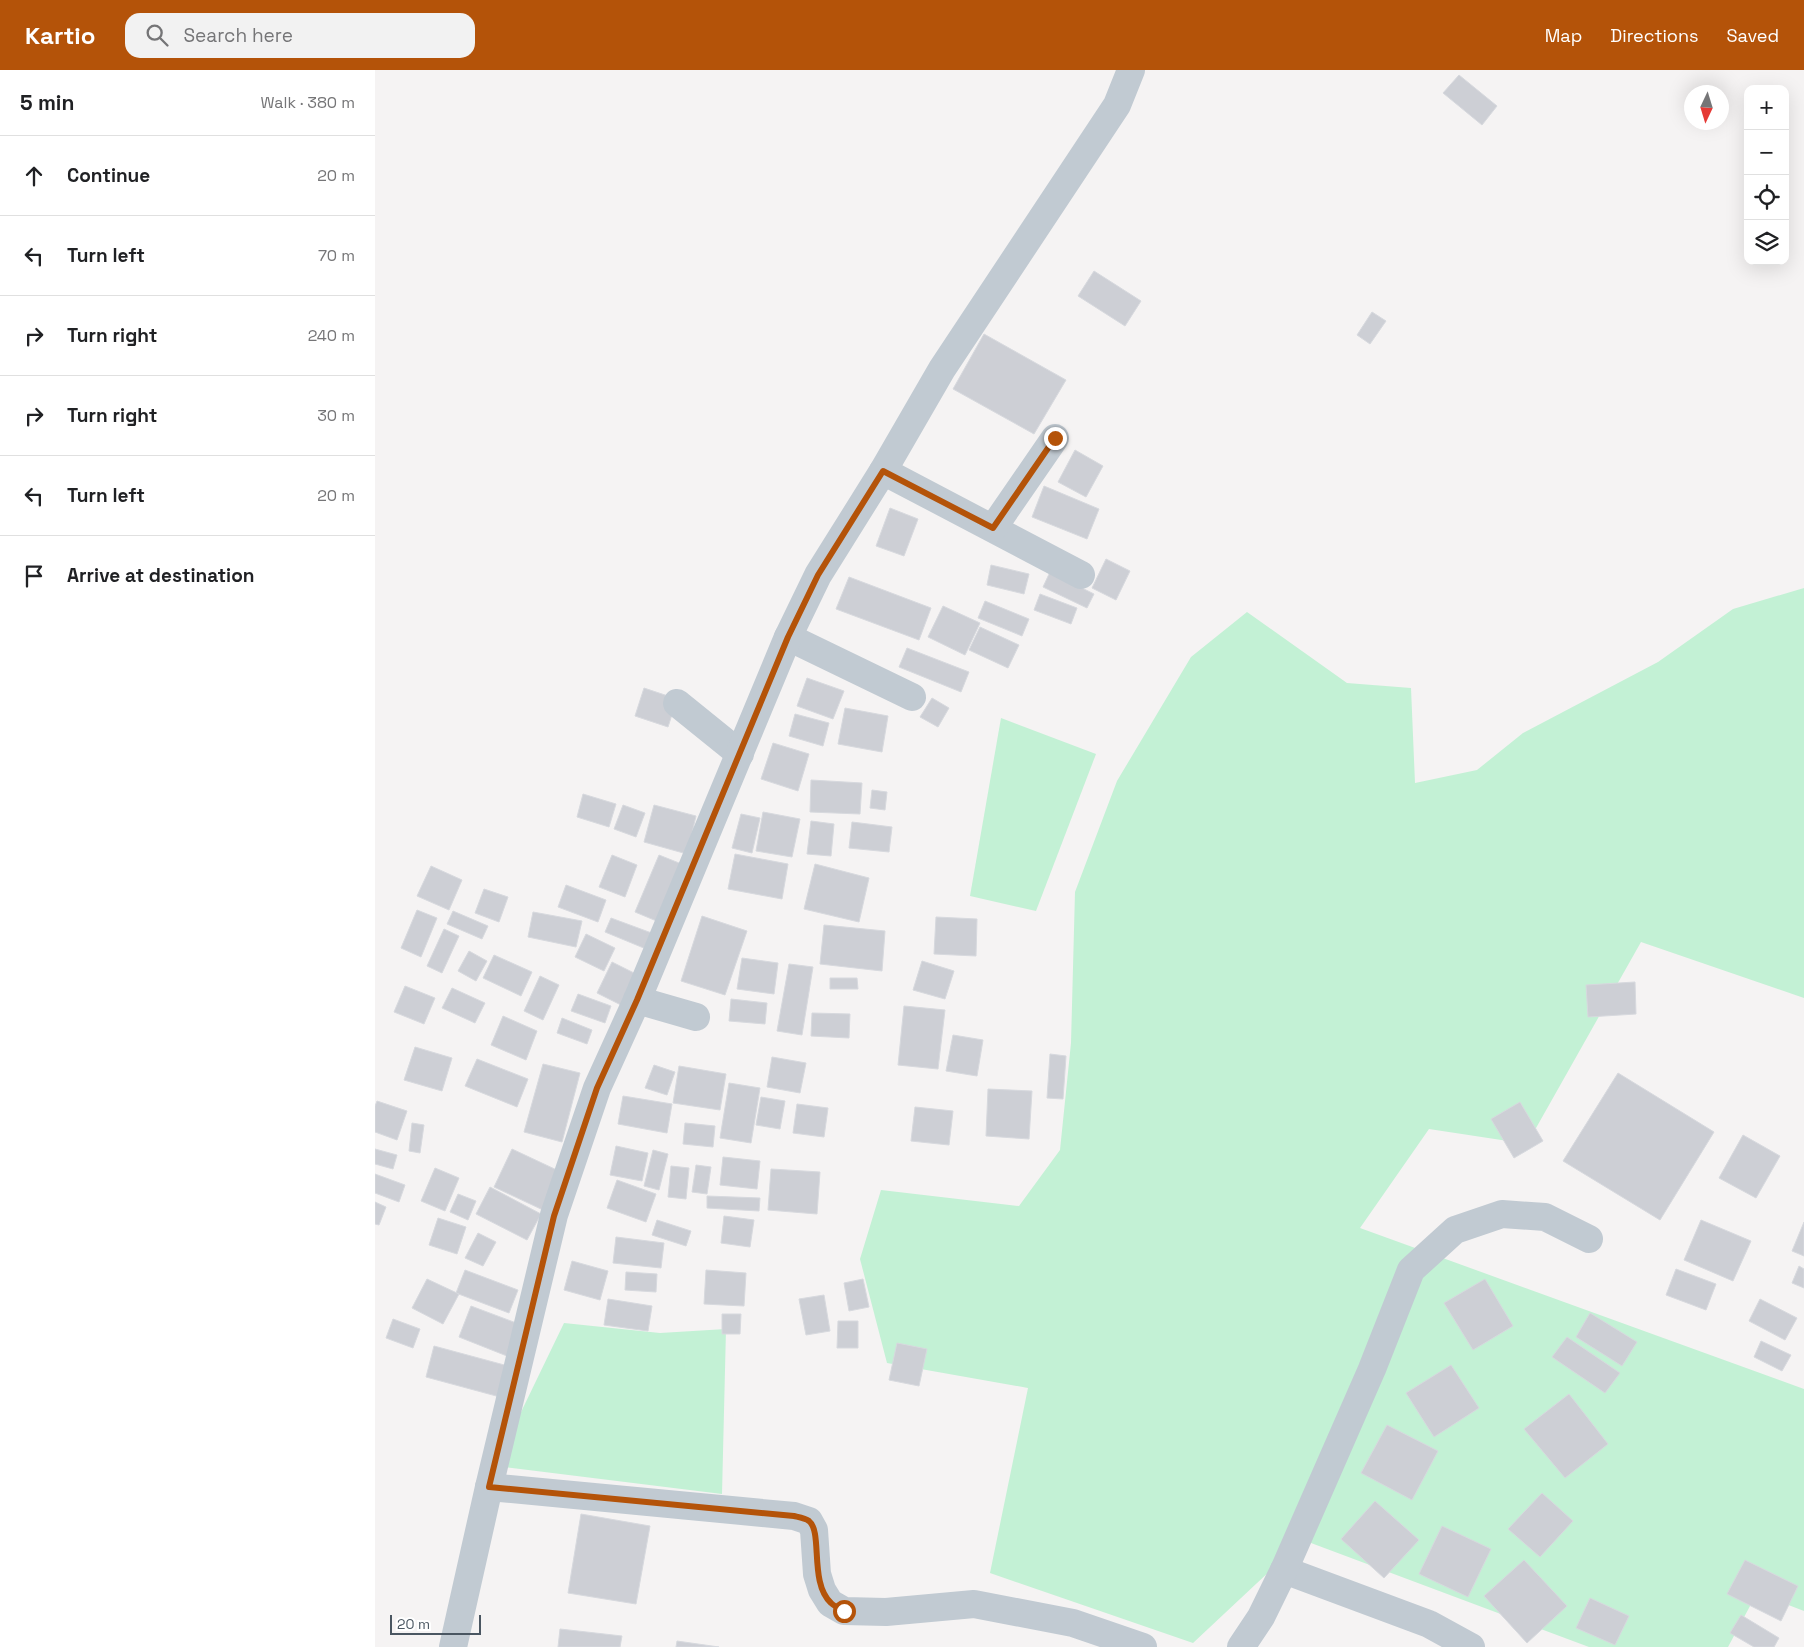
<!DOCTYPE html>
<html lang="en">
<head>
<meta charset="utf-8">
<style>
	:root { --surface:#fff; --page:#f2f2f2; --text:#202124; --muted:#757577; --line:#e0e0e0; --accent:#b45309 }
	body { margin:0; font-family:"Space Grotesk",sans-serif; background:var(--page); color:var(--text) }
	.controls { position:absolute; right:15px; top:15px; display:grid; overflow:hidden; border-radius:10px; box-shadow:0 5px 20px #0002 }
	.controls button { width:45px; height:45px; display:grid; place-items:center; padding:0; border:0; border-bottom:1px solid var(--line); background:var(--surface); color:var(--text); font:25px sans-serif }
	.compass { position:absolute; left:1309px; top:15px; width:45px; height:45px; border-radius:50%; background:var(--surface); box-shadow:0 5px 20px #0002; rotate:184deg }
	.scale { position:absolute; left:15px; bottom:12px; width:91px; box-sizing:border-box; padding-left:5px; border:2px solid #4a5661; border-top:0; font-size:14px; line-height:18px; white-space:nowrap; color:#4a5661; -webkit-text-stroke:4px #fff; paint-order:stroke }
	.stop { position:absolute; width:15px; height:15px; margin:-11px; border:4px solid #b45309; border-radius:50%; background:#fff }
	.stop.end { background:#b45309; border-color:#fff; box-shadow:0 1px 5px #0008 }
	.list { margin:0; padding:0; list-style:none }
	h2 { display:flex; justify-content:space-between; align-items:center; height:65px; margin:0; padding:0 20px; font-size:21px }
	h2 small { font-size:16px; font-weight:400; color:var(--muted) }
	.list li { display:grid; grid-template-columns:32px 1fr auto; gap:15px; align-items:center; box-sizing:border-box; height:80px; padding:0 20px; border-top:1px solid var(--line) }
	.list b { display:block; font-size:19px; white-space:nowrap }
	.list em { font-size:16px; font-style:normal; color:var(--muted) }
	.icon { flex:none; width:28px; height:28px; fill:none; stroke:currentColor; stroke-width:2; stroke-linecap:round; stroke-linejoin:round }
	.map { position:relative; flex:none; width:1429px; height:1577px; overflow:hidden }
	header { display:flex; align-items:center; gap:30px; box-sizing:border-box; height:70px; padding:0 25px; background:var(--accent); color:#fff }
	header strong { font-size:24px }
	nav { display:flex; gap:28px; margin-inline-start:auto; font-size:18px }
	.search { width:350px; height:45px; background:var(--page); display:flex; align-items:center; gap:12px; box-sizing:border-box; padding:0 18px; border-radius:15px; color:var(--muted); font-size:19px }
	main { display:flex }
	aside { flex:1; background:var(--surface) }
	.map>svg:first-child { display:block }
</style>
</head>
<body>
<header>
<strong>Kartio</strong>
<div class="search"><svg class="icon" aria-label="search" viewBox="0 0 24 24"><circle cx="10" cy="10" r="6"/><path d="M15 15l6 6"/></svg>Search here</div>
<nav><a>Map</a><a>Directions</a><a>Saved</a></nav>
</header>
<main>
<aside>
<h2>5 min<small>Walk · 380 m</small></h2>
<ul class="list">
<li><svg class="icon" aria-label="ahead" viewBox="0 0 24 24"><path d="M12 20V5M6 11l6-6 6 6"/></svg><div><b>Continue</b></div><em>20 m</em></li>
<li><svg class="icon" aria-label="left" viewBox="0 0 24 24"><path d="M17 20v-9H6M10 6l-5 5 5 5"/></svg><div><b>Turn left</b></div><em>70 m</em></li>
<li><svg class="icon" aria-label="right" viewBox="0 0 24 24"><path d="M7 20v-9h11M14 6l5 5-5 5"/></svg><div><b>Turn right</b></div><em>240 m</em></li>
<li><svg class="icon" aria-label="right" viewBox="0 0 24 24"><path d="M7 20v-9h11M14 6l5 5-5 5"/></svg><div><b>Turn right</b></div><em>30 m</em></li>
<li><svg class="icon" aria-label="left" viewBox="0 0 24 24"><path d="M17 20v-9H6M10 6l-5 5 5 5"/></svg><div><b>Turn left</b></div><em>20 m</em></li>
<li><svg class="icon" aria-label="arrive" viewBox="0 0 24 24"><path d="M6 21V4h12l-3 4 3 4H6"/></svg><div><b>Arrive at destination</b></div></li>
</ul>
</aside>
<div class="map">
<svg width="1429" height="1577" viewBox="0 0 1429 1577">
	<rect width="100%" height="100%" fill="#f5f3f3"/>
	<g fill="#c3f1d5">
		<polygon points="1429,518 1429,928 1266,872 1152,1074 1054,1059 985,1158 1429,1319 1429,1541 1382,1523 1353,1577 1214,1577 928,1470 818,1573 615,1503 653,1318 512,1293 485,1189 506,1120 644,1136 685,1080 696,973 700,822 742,711 816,587 872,542 972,613 1036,618 1040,713 1102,700 1148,663 1283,592 1358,539"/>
		<polygon points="626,648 721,684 661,841 595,826"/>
		<polygon points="189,1253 285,1263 351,1259 347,1424 120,1396"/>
	</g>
	<g fill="#cdcfd5" stroke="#d7d9de">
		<polygon points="1084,5 1122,36 1107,55 1068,23"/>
		<polygon points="719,201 766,231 750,256 703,226"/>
		<polygon points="997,242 1011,251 995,274 982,265"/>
		<polygon points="609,264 691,310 659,364 578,319"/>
		<polygon points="700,380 728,396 711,427 683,412"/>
		<polygon points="669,416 724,439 712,469 657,447"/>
		<polygon points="515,438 543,449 529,486 501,476"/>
		<polygon points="731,489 755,501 741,530 717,518"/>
		<polygon points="616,495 654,504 649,524 612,515"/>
		<polygon points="675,502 719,524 712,538 668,517"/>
		<polygon points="474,507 556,538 544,570 461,539"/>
		<polygon points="665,524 702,538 696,554 659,540"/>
		<polygon points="610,531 654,549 647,566 603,548"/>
		<polygon points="568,536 605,553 590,585 553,567"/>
		<polygon points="605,557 644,575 633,598 594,580"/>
		<polygon points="532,578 594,602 586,622 524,597"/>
		<polygon points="432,608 469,621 458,649 422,636"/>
		<polygon points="269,618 302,629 293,657 260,646"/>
		<polygon points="557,628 574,638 563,657 545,647"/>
		<polygon points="470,638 513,646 507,682 463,674"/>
		<polygon points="420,644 454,653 448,676 414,666"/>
		<polygon points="398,673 434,684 423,721 386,709"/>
		<polygon points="436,710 487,713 485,744 435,742"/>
		<polygon points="497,720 512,722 510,740 495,738"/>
		<polygon points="208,724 241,734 234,757 202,747"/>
		<polygon points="248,735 270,743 261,767 239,759"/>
		<polygon points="279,735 321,746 312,784 269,772"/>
		<polygon points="388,742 425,749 417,787 381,781"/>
		<polygon points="366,744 385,748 377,783 357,778"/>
		<polygon points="436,751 459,754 456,786 432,784"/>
		<polygon points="477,752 517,757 514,782 474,778"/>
		<polygon points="360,784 413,794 407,829 353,819"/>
		<polygon points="237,785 262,795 250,827 224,817"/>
		<polygon points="284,785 309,795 284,852 260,842"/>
		<polygon points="440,794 494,808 484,852 429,839"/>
		<polygon points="56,796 87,810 74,840 42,826"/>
		<polygon points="191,815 231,830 223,852 183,837"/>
		<polygon points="109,819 133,827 124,852 100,843"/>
		<polygon points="42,840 62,848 46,887 26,878"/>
		<polygon points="78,841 113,856 107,869 72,854"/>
		<polygon points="158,842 207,851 201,877 153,867"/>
		<polygon points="327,846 372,861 350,925 306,911"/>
		<polygon points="561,847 602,849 601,886 559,884"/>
		<polygon points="236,848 282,865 276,881 230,862"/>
		<polygon points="449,855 510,861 507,901 445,894"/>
		<polygon points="69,859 84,866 67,903 52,896"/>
		<polygon points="211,864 240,878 229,901 200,887"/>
		<polygon points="94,881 112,891 101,911 83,901"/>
		<polygon points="119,885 157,902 146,926 108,908"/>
		<polygon points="367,888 403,893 399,924 362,919"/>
		<polygon points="547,891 579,901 570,929 538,920"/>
		<polygon points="237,892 261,904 246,935 222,923"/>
		<polygon points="414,894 438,897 427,965 402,961"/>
		<polygon points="165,906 184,915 168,950 149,941"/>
		<polygon points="455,908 482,908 483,919 455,919"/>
		<polygon points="1260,912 1261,944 1213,947 1211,915"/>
		<polygon points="30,916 60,928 49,954 19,942"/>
		<polygon points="77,918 110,933 100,953 67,938"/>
		<polygon points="203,924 236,936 230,953 196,941"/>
		<polygon points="356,929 392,933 390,954 354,951"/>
		<polygon points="529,936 570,940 563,999 523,995"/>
		<polygon points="437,943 475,944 474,968 436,966"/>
		<polygon points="128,946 162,961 151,990 116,975"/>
		<polygon points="187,948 217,960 212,974 182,963"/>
		<polygon points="578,965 608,970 602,1006 571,1001"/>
		<polygon points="40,977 77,988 67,1021 29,1010"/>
		<polygon points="675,984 691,986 688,1029 672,1028"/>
		<polygon points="397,987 431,993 425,1023 392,1017"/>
		<polygon points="102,989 153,1009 142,1037 90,1016"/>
		<polygon points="168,994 205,1003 187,1072 149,1062"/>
		<polygon points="279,995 300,1002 292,1025 270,1018"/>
		<polygon points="304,996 351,1004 345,1040 298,1033"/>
		<polygon points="1243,1003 1339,1062 1285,1150 1188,1091"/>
		<polygon points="354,1013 385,1018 376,1073 345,1068"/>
		<polygon points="613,1019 657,1021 654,1069 611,1066"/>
		<polygon points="248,1026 297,1034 292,1063 243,1054"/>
		<polygon points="386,1027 410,1031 405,1059 381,1055"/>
		<polygon points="2,1031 32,1041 22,1070 0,1062 0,1036"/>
		<polygon points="1145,1032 1168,1071 1139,1088 1116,1049"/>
		<polygon points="422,1034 453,1038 449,1067 418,1063"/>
		<polygon points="540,1037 578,1041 574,1075 536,1071"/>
		<polygon points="37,1053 49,1055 45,1083 34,1081"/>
		<polygon points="310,1053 340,1056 338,1077 308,1074"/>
		<polygon points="1368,1065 1405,1086 1381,1128 1344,1108"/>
		<polygon points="241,1076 273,1083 267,1111 235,1105"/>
		<polygon points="0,1079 22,1085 18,1099 0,1094"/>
		<polygon points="137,1079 186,1102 168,1140 119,1117"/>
		<polygon points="278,1080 293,1084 284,1120 269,1116"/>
		<polygon points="348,1087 385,1091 382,1119 345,1115"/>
		<polygon points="321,1095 336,1097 332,1124 317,1122"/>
		<polygon points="296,1096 314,1098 311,1129 293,1127"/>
		<polygon points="60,1098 84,1108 70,1141 46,1131"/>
		<polygon points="396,1099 445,1102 442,1144 393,1140"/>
		<polygon points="0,1104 30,1115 24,1132 0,1123"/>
		<polygon points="242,1110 281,1124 271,1152 232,1138"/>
		<polygon points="115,1117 166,1144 152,1170 101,1144"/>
		<polygon points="83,1124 101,1131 93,1150 75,1142"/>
		<polygon points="332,1126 385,1128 384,1141 332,1138"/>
		<polygon points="0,1132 11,1137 4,1155 0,1154"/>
		<polygon points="349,1146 379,1150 375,1177 346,1173"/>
		<polygon points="63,1148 91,1157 82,1184 54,1175"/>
		<polygon points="282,1150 316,1161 311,1176 277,1165"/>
		<polygon points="1326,1150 1376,1171 1358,1211 1309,1190"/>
		<polygon points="1429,1152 1429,1186 1417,1181"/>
		<polygon points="103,1163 121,1172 108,1196 90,1188"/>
		<polygon points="241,1167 289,1173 286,1198 238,1193"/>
		<polygon points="197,1191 233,1201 225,1230 189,1220"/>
		<polygon points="1424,1196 1429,1199 1429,1218 1417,1213"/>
		<polygon points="1301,1199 1341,1214 1331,1240 1291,1225"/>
		<polygon points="90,1200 143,1220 134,1243 81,1223"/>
		<polygon points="331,1200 371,1203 369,1236 329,1234"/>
		<polygon points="251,1202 282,1204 281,1222 250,1220"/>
		<polygon points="52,1209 84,1224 68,1254 37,1238"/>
		<polygon points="488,1209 494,1237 474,1241 469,1213"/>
		<polygon points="1110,1209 1138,1256 1098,1280 1069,1233"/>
		<polygon points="449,1225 455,1261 431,1265 424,1229"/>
		<polygon points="233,1229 277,1236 273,1261 229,1255"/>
		<polygon points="1385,1229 1422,1248 1410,1270 1374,1251"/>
		<polygon points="96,1236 144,1254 132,1286 84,1267"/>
		<polygon points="1215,1243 1262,1272 1247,1296 1201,1267"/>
		<polygon points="347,1244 366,1244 365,1264 347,1264"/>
		<polygon points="18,1249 45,1259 38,1278 11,1268"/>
		<polygon points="463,1251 483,1251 483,1278 462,1278"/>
		<polygon points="1192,1267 1245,1303 1230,1323 1177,1287"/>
		<polygon points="1386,1271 1416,1285 1407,1301 1379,1287"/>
		<polygon points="522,1273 552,1279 544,1316 514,1310"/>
		<polygon points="59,1276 133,1296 125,1327 51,1307"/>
		<polygon points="1076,1295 1104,1338 1059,1367 1031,1323"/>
		<polygon points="1194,1324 1233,1374 1190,1408 1149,1359"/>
		<polygon points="1012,1355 1063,1381 1037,1430 986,1403"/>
		<polygon points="1167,1423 1198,1451 1165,1487 1133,1459"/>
		<polygon points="1000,1431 1044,1470 1009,1508 966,1469"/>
		<polygon points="206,1444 275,1456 261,1534 193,1523"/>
		<polygon points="1067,1456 1116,1479 1093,1527 1044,1504"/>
		<polygon points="1149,1490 1192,1536 1152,1573 1109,1526"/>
		<polygon points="1370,1490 1423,1516 1406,1551 1352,1524"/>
		<polygon points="1215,1528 1254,1546 1240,1575 1201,1558"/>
		<polygon points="1366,1545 1404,1568 1399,1577 1379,1577 1355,1563"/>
		<polygon points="185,1559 247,1566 245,1577 183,1577"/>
		<polygon points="302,1571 344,1577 301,1577"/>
	</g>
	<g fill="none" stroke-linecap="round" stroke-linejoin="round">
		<g stroke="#c1cad2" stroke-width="28">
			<polyline points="508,401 706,505"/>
			<polyline points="618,458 680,368"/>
			<polyline points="413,567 537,627"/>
			<polyline points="302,633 365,684"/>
			<polyline points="262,930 321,947"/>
			<polyline points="114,1417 419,1446 434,1451 439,1460 442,1504 447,1520 455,1533 469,1541 511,1542 599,1534 698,1553 768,1577"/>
			<polyline points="909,1500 1054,1554 1096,1577"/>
			<polyline points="78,1577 114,1417 179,1145 222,1018 262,930 413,567 443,505 508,401 567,299 742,35 756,0"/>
			<polyline points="866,1577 886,1547 909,1500 997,1299 1036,1200 1080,1160 1127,1144 1170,1147 1214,1169"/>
		</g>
	</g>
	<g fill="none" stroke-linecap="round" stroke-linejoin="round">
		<path stroke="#b45309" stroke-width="6" d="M469,1541c-4,-2 -10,-5 -13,-8 -22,-20 -8,-71 -22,-82 -4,-3 -11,-4 -15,-5l-305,-29 65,-271 43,-128 40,-88 151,-363 30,-62 65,-104 110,57 62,-90"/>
	</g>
</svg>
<div class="controls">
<button>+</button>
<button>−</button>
<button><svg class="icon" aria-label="locate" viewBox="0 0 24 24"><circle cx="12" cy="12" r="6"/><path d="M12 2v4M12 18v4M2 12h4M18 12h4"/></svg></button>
<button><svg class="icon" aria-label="layers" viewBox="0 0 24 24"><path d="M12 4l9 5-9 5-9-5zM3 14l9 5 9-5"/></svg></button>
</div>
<svg class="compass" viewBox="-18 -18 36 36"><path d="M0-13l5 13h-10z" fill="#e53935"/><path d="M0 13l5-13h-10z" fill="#757577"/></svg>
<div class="scale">20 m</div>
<div class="stop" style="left:469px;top:1541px"></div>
<div class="stop end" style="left:680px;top:368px"></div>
</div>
</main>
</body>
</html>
